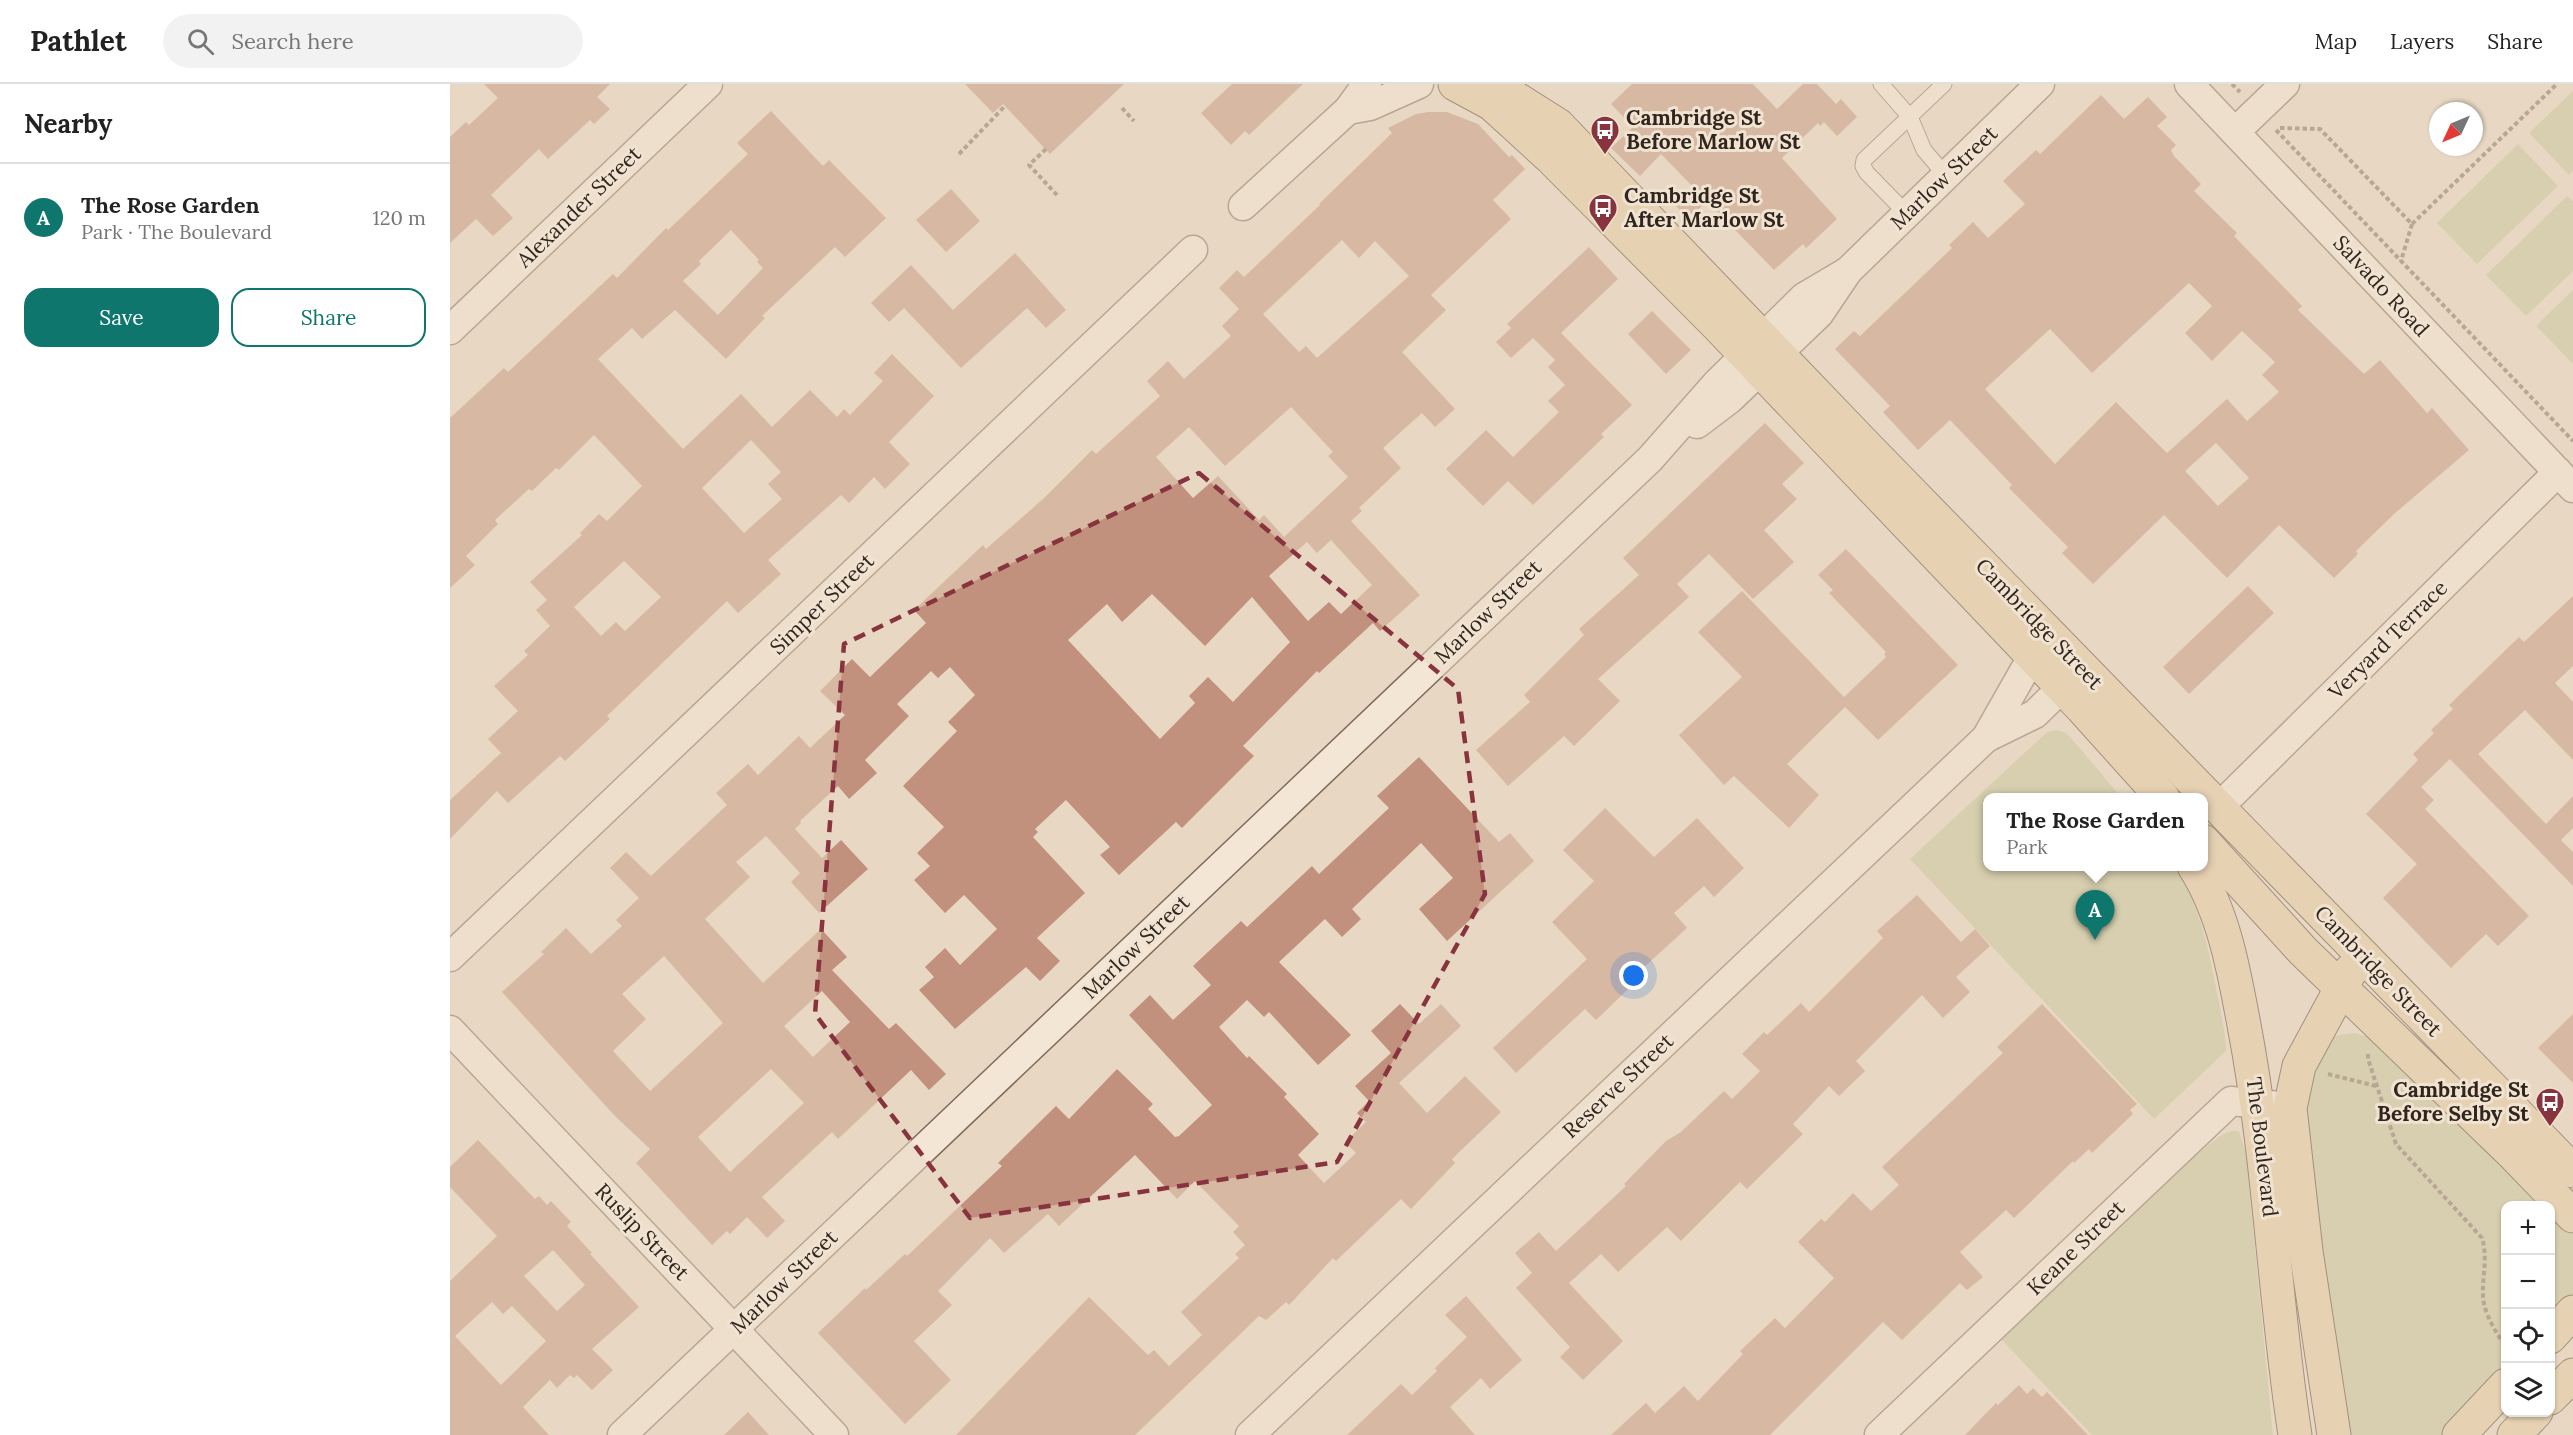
<!DOCTYPE html>
<html lang="en">
<head>
<meta charset="utf-8">
<style>
	:root { --surface:#fff; --page:#f2f2f2; --text:#222; --muted:#767676; --line:#e0e0e0; --accent:#0f766e }
	body { margin:0; font-family:Lora,serif; background:var(--page); color:var(--text) }
	.controls { position:absolute; right:18px; bottom:18px; display:grid; overflow:hidden; border-radius:12px; box-shadow:0 2px 4px #0004 }
	.controls button { width:54px; height:54px; display:grid; place-items:center; padding:0; border:0; border-bottom:2px solid var(--line); background:var(--surface); color:var(--text); font:30px sans-serif }
	.compass { position:absolute; left:1979px; top:18px; width:54px; height:54px; border-radius:50%; background:var(--surface); box-shadow:0 2px 4px #0004; rotate:226deg }
	.you { position:absolute; left:1184px; top:892px; width:21px; height:21px; margin:-15px; border:4px solid #fff; border-radius:50%; background:#1a73e8; box-shadow:0 0 0 9px #1a73e833 }
	.badge { display:grid; place-items:center; width:39px; height:39px; border-radius:50%; background:var(--accent); color:#fff; font-size:20px; font-weight:700 }
	.pin { position:absolute; translate:-50% -50px; filter:drop-shadow(0 2px 3px #0008) }
	.pin::after { content:''; position:absolute; top:32px; width:21px; height:18px; background:inherit; clip-path:polygon(0 0,100% 0,50% 100%) }
	.popup { position:absolute; left:1533px; top:709px; width:225px; height:78px; box-sizing:border-box; display:grid; place-content:center; border-radius:12px; background:var(--surface); filter:drop-shadow(0 2px 4px #0005); font-size:20px; white-space:nowrap; color:var(--muted) }
	.popup b { font-size:22px; color:var(--text) }
	.popup::after { content:''; position:absolute; left:50%; top:100%; margin-left:-12px; border:12px solid transparent; border-top-color:var(--surface) }
	.list { margin:0; padding:0; list-style:none }
	h2 { display:flex; justify-content:space-between; align-items:center; height:78px; margin:0; padding:0 24px; font-size:26px }
	h2 small { font-size:20px; font-weight:400; color:var(--muted) }
	.list li { display:grid; grid-template-columns:39px 1fr auto; gap:18px; align-items:center; box-sizing:border-box; height:108px; padding:0 24px; border-top:2px solid var(--line) }
	.list b { display:block; font-size:22px; white-space:nowrap }
	.list p { margin:0; font-size:20px; white-space:nowrap; color:var(--muted) }
	.list em { font-size:20px; font-style:normal; color:var(--muted) }
	.actions { display:flex; gap:12px; padding:18px 24px }
	.actions a { flex:1; padding:14px 0; border:2px solid var(--accent); border-radius:18px; text-align:center; font-size:21px; color:var(--accent) }
	.actions .main { background:var(--accent); color:#fff }
	.icon { flex:none; width:33px; height:33px; fill:none; stroke:currentColor; stroke-width:2; stroke-linecap:round; stroke-linejoin:round }
	.map { position:relative; flex:none; width:2123px; height:1351px; overflow:hidden }
	header { display:flex; align-items:center; gap:36px; box-sizing:border-box; height:84px; padding:0 30px; background:var(--surface); border-bottom:2px solid var(--line) }
	header strong { font-size:28px }
	nav { display:flex; gap:33px; margin-inline-start:auto; font-size:21px }
	.search { width:420px; height:54px; background:var(--page); display:flex; align-items:center; gap:15px; box-sizing:border-box; padding:0 21px; border-radius:33px; color:var(--muted); font-size:22px }
	main { display:flex }
	aside { flex:1; background:var(--surface) }
	.map>svg:first-child { display:block }
</style>
</head>
<body>
<header>
<strong>Pathlet</strong>
<div class="search"><svg class="icon" aria-label="search" viewBox="0 0 24 24"><circle cx="10" cy="10" r="6"/><path d="M15 15l6 6"/></svg>Search here</div>
<nav><a>Map</a><a>Layers</a><a>Share</a></nav>
</header>
<main>
<aside>
<h2>Nearby<small></small></h2>
<ul class="list">
<li><span class="badge">A</span><div><b>The Rose Garden</b><p>Park · The Boulevard</p></div><em>120 m</em></li>
</ul>
<div class="actions"><a class="main">Save</a><a>Share</a></div>
</aside>
<div class="map">
<svg width="2123" height="1351" viewBox="0 0 2123 1351">
	<rect width="100%" height="100%" fill="#e8d8c3"/>
	<g fill="#c4c498">
		<polygon points="2123,7 2123,87 2119,91 2079,49"/>
		<polygon points="2068,60 2108,102 2027,180 1987,139"/>
		<polygon points="2117,112 2123,117 2123,187 2076,232 2036,191"/>
		<polygon points="2123,206 2123,280 2086,242"/>
		<path d="M1607,646l9,3 5,5 50,59 -134,1v68l187,1c27,38 35,85 44,130 3,18 8,36 8,54l-72,68 -244,-260 137,-127z"/>
		<path d="M1905,949l22,7 169,165 -40,1 -1,161 -62,68h-96l-45,-314c4,-20 14,-74 34,-85 5,-2 13,-2 19,-3z"/>
		<polygon points="1782,1047 1789,1047 1796,1070 1823,1351 1642,1351 1551,1255 1741,1074 1773,1050"/>
		<polygon points="2100,1127 2123,1150 2123,1211 2101,1235"/>
	</g>
	<g fill="#c1917d" fill-rule="evenodd">
		<polygon points="34,0 160,0 147,13 160,25 144,40 140,36 98,75 89,65 41,111 63,134 43,152 26,135 0,159 0,53 16,38 19,41 48,14"/>
		<polygon points="515,0 674,0 600,70 553,20 543,29"/>
		<polygon points="782,0 853,0 799,51 795,47 781,61 751,29"/>
		<polygon points="1182,0 1303,0 1327,25 1353,0 1367,0 1386,20 1391,15 1407,33 1387,52 1374,38 1370,42 1368,39 1332,74 1387,135 1356,164 1353,160 1324,186 1257,117 1239,135 1225,121 1243,103 1211,70 1190,92 1161,64 1183,43 1161,20"/>
		<path d="M1651,11l23,24 24,-22 19,20 -10,9 19,19 -5,5 3,6 27,28 -7,7 43,42 -3,3 68,70 -4,4 66,64 16,-14 47,53 5,-5 37,42 -75,64 -38,37 2,3 -24,24 -55,-53 -52,53 -63,-63 -71,69 -31,-31 6,-6 -59,-59 3,-3 -62,-65 -32,30 -35,-38 7,-6 -55,-57 19,-18 6,5 92,-88 -3,-3 24,-23 15,16 37,-34 -22,-23 33,-31 4,4zM1739,199l23,23 -27,27 27,28 30,-30 33,31 -13,13 17,17 -32,29 -20,-22 -60,54 -51,-51 -61,62 -70,-75 65,-60 42,44zM1766,359l33,35 -31,28 -33,-35z"/>
		<path d="M321,27l52,55 6,-6 57,58 -41,39 -10,-10 -73,69 3,2 -39,41 -51,-49 -33,29 -10,-11 -34,31 85,90 58,-55 31,33 38,-37 27,27 7,-8 6,6 33,-34 -9,-8 18,-19 42,42 -45,46 21,22 -25,25 -11,-12 -25,26 -8,-8 -73,65 13,14 -43,39 -11,-12 -120,115 3,3 -45,42 -5,-5 -52,47 -11,-12 -47,48v-39l51,-47 -13,-14 30,-28 -24,-25 34,-31 -4,-4 26,-25 -14,-16 11,-10 -17,-18 52,-47 -2,-2 19,-19 8,7 35,-35 -48,-51 -35,35 -3,-2 -24,23 -3,-2 -34,31 3,4 -32,32 9,9 -25,23v-170l54,-50 4,4 105,-98 4,4 49,-50 2,2 80,-76 -11,-11zM281,146l28,30 -2,2 6,6 -45,47 -35,-34 18,-17 -2,-3zM301,356l30,32 -13,12 14,15 -38,34 -42,-45zM174,477l37,36 -36,34 -9,-9 -15,14 -27,-29z"/>
		<path d="M978,28h19l31,12 31,33 3,-2 13,14 -32,31 18,19 -80,76 15,15 -44,42 53,57 -20,18 -13,-14 -39,35 18,20 -42,40 3,3 -11,10 69,74 -40,36 -7,-8 -54,50 -2,-2 -74,75 11,10 -72,72 -6,-6 -57,53 -19,-20 10,-8 -44,-47 -31,29 3,3 -5,5 52,56 -48,45 23,23 -20,20 -14,-14 -71,62 -36,-39 15,-13 -9,-10 20,-19 15,17 37,-36 -33,-34 -19,18 -31,-33 16,-14 -13,-13 27,-26 -41,-41 54,-55 -9,-9 27,-27 -25,-28 -12,11 -7,-7 -34,33 12,12 -44,44 12,13 -28,26 -11,-13 -38,35 1,2 -6,6 27,29 19,-18 27,29 -49,44 -28,-31 9,-9 -34,-37 -30,26 14,15 -45,42 58,64 58,-54 26,28 -15,13 57,59 7,-6 50,51 -17,16 -18,-20 -73,69 -6,-7 -70,65 23,24 -18,17 -20,-21 -17,17 -3,-3 -15,14 -76,-82 14,-14 -36,-34 -112,-123 42,-38 -3,-2 25,-24 25,26 31,-28 -6,-6 23,-22 -29,-30 16,-16 25,24 76,-71 -11,-12 32,-29 10,11 41,-39 11,12 35,-33 -25,-24 32,-32 18,18 56,-54 -12,-13 69,-65 3,4 57,-50 49,-49 4,4 64,-58 -13,-15 21,-20 16,18 47,-43 -9,-10 17,-17 -20,-21 18,-18 7,7 76,-72 -1,-1 73,-71 -4,-5 28,-14zM892,156l17,18 16,-17 34,35 -92,82 -11,-12 -7,6 -36,-38zM841,323l42,45 -5,4 20,21 -64,60 -20,-22 -5,5 -41,-44 -25,22 -37,-41 33,-30 36,39zM881,456l41,45 -31,29 -12,-12 -21,19 -39,-45 38,-34 10,11zM702,510l53,52 47,-49 38,45 -57,60 -25,-25 -19,19 6,7 -35,36 -92,-99 39,-36 15,18zM214,872l59,67 -73,68 -37,-40 33,-32 -24,-25zM372,907l28,31 -37,35 -29,-31zM321,985l33,34 -74,69 -32,-35z"/>
		<polygon points="501,105 530,137 496,168 466,136"/>
		<polygon points="1139,163 1168,195 1111,249 1182,321 1151,350 1154,353 1083,421 1058,397 1033,422 996,385 1036,346 1063,373 1109,328 1098,317 1115,301 1098,283 1105,276 1083,254 1061,274 1046,258 1061,244 1057,240"/>
		<polygon points="565,169 616,226 596,244 577,224 511,284 454,224 439,238 421,219 461,181 503,226"/>
		<polygon points="1202,227 1241,266 1216,290 1178,250"/>
		<polygon points="1315,339 1354,379 1332,400 1347,415 1314,446 1344,478 1303,515 1259,470 1227,500 1239,513 1148,595 1170,617 1124,662 1114,652 1058,702 1026,666 1080,618 1074,611 1134,551 1129,545 1189,491 1173,474"/>
		<polygon points="1396,465 1508,581 1428,656 1395,623 1337,680 1369,711 1339,744 1284,692 1274,701 1229,651 1292,593 1248,548 1292,507 1394,613 1436,573 1434,570 1436,568 1379,509 1383,506 1368,491"/>
		<polygon points="1798,502 1824,529 1739,610 1713,583"/>
		<polygon points="2123,512 2123,582 2105,599 2123,618 2123,676 2075,626 2028,670 2096,740 2123,712 2123,744 2111,756 2123,768 2123,802 2000,675 1971,703 1984,716 1975,725 2079,832 2048,862 2036,850 2001,884 1933,814 1967,780 1916,730 1968,676 1963,670 1984,649 1981,646 2003,625 1999,621 2069,553 2074,558"/>
		<polygon points="969,673 1049,758 1060,749 1084,777 997,857 969,825 1003,794 971,759 902,825 911,835 892,853 875,835 829,878 901,951 868,981 819,928 814,933 797,916 769,943 797,974 799,972 837,1010 834,1013 869,1050 848,1071 874,1099 906,1069 895,1058 916,1038 907,1029 919,1017 905,1002 941,969 921,947 950,920 969,940 991,920 1011,942 949,999 977,1029 1015,992 1051,1028 1002,1075 1005,1079 961,1125 951,1115 886,1177 883,1174 839,1221 836,1218 816,1236 809,1232 685,1351 506,1351 639,1213 698,1271 704,1266 719,1282 752,1251 731,1228 789,1174 785,1170 795,1161 783,1148 789,1142 745,1097 727,1115 685,1071 609,1142 598,1130 554,1169 540,1154 488,1207 502,1221 464,1257 501,1296 455,1340 368,1249 415,1204 416,1206 455,1170 457,1172 552,1082 548,1079 606,1022 619,1035 667,985 703,1020 698,1025 725,1053 729,1052 762,1021 679,931 700,911 723,936 761,901 743,882 791,837 797,843 862,782 869,790 939,724 927,712"/>
		<polygon points="1155,724 1204,773 1247,734 1294,784 1264,813 1254,802 1224,829 1237,844 1192,885 1195,889 1146,936 1135,925 1066,989 1043,964 1137,875 1102,838 1144,797 1113,766"/>
		<polygon points="1467,811 1511,858 1525,845 1540,862 1506,893 1520,908 1493,934 1472,911 1406,977 1415,987 1389,1012 1379,1002 1343,1040 1353,1050 1297,1105 1290,1098 1231,1157 1217,1143 1168,1188 1151,1170 1119,1199 1173,1257 1133,1296 1110,1273 1120,1263 1066,1204 1082,1189 1065,1169 1089,1148 1106,1167 1176,1102 1174,1100 1216,1057 1231,1048 1274,1007 1282,1015 1310,987 1292,970 1314,948 1317,951 1351,919 1359,928 1433,854 1427,847"/>
		<polygon points="1592,920 1687,1020 1680,1026 1683,1030 1642,1069 1639,1065 1624,1079 1623,1077 1564,1134 1556,1126 1510,1168 1533,1193 1517,1206 1510,1199 1452,1256 1433,1238 1320,1351 1161,1351 1196,1319 1205,1329 1234,1302 1248,1317 1293,1270 1290,1267 1325,1234 1335,1244 1384,1194 1348,1158 1371,1135 1375,1138 1403,1109 1421,1127 1449,1101 1432,1083 1553,969 1547,963"/>
		<polygon points="2123,930 2123,999 2088,964"/>
		<path d="M28,1056l57,59 4,-3 8,9 4,-4 20,21 -4,4 25,27 -2,1 49,53 -47,42 21,21 -21,20 -15,-15 -3,3 -4,-3 -13,13 -7,-8 -27,27 26,28h-99v-154l47,-45 -47,-49v-20zM103,1166l32,35 -28,26 -33,-35zM42,1218l11,12 9,-8 34,35 -45,44 -46,-49z"/>
		<polygon points="1016,1212 1072,1276 1040,1305 1031,1294 1000,1323 1025,1351 897,1351 951,1300 962,1311 987,1287 985,1284 1017,1253 995,1231"/>
		<polygon points="1569,1301 1577,1310 1583,1304 1592,1313 1597,1308 1638,1351 1515,1351 1546,1319 1548,1321"/>
		<polygon points="298,1328 319,1351 274,1351"/>
	</g>
	<g fill="none" stroke-linecap="round" stroke-linejoin="round">
		<g stroke="#7f6a5c" stroke-width="17">
			<g id="lane">
				<polyline points="1431,0 1460,33 1474,66 1496,92"/>
				<polyline points="1457,130 1417,89 1413,82 1414,76 1494,0"/>
			</g>
		</g>
		<g stroke="#7f6a5c" stroke-width="31">
			<g id="street">
				<polyline points="1739,0 2123,404"/>
				<polyline points="898,26 920,22 969,0"/>
				<polyline points="1785,48 1835,0"/>
				<polyline points="793,122 898,26 917,0"/>
				<polyline points="0,246 258,0"/>
				<polyline points="1247,340 1280,315 1369,230 1398,187 1590,0"/>
				<polyline points="1536,654 1585,630 1628,588"/>
				<polyline points="1768,724 2108,388"/>
				<polyline points="0,873 743,166"/>
				<polyline points="0,946 384,1351"/>
				<polyline points="172,1351 1200,375 1266,300 1354,213 1398,187"/>
				<polyline points="800,1351 1536,654 1582,573"/>
				<polyline points="1429,1351 1781,1017 1829,1022"/>
			</g>
		</g>
		<g stroke="#4e3a30" stroke-width="35">
			<g id="primary">
				<polyline points="1005,0 1042,20 1101,74 1267,241 1632,624 1713,714"/>
				<polyline points="1048,0 1059,10 1108,41 1418,364 2123,1087"/>
				<polyline points="1753,757 1853,867 2065,1072 2123,1132"/>
				<path d="M1744,782c30,47 40,105 50,159 26,136 30,274 51,410"/>
				<polyline points="2100,1253 2123,1228"/>
				<polyline points="2100,1314 2123,1291"/>
				<polyline points="1884,1351 1856,1167 1840,1024 1849,982 1901,886"/>
				<polyline points="2009,1351 2056,1301"/>
				<polyline points="2064,1351 2086,1328"/>
			</g>
		</g>
		<g stroke="#7f6a5c" stroke-width="4" stroke-dasharray="4.5 3" stroke-linecap="butt">
			<polyline points="1782,0 1790,8"/>
			<polyline points="672,24 684,37"/>
			<polyline points="1830,44 1870,45 1962,140 1951,177"/>
			<polyline points="1826,46 2123,357"/>
			<polyline points="596,65 579,81 607,111"/>
			<polyline points="509,70 555,22"/>
			<polyline points="1962,140 2107,0"/>
			<path d="M1918,970v5l28,85 86,94c7,23 -2,44 2,66 3,14 14,32 22,43"/>
			<polyline points="1878,990 1926,1002"/>
		</g>
		<use href="#lane" stroke="#f4e6d5" stroke-width="15"/>
		<use href="#street" stroke="#f4e6d5" stroke-width="28"/>
		<use href="#primary" stroke="#e7c79f" stroke-width="33"/>
	</g>
	<path d="M0 0H2123V1351H0ZM749,389l259,216 27,205 -148,268 -367,56 -155,-204 29,-370z" fill="#e8d8c3" fill-opacity=".55" fill-rule="evenodd"/>
	<path fill="none" stroke="#87343f" stroke-width="4.5" stroke-dasharray="12 8" stroke-linejoin="round" d="M749,389l259,216 27,205 -148,268 -367,56 -155,-204 29,-370z"/>
	<defs>
		<g id="bus-pin" transform="scale(1.5)"><path d="M0 17L-7.5 6A9.5 9.5 0 1 1 7.5 6Z" fill="#87343f" stroke="#f0e3d1"/><path d="M-5-6H5V4H4V6H2V4H-2V6H-4V4H-5ZM-3.5-4V0h7V-4ZM-3.5 1.2v1.5H-2V1.2ZM2 1.2v1.5H3.5V1.2Z" fill="#fff"/></g>
	</defs>
	<g fill-rule="evenodd">
		<use href="#bus-pin" x="1155" y="46"/>
		<use href="#bus-pin" x="1153" y="124"/>
		<use href="#bus-pin" x="2100" y="1018"/>
	</g>
	<g text-anchor="middle" stroke-width="6" stroke-linejoin="round" paint-order="stroke">
		<g font-size="21" font-weight="bold" fill="#31251e" stroke="#f0e3d1" text-anchor="start">
			<text x="1176" y="41">Cambridge St<tspan x="1176" dy="24">Before Marlow St</tspan></text>
			<text x="1174" y="119">Cambridge St<tspan x="1174" dy="24">After Marlow St</tspan></text>
			<text x="2079" y="1013" text-anchor="end">Cambridge St<tspan x="2079" dy="24">Before Selby St</tspan></text>
		</g>
		<g font-size="21" fill="#31251e" stroke="#f0e3d1">
			<text transform="translate(1494 94) rotate(-44)" y="7">Marlow Street</text>
			<text transform="translate(129 123) rotate(-44)" y="7">Alexander Street</text>
			<text transform="translate(1931 202) rotate(47)" y="7">Salvado Road</text>
			<text transform="translate(372 520) rotate(-44)" y="7">Simper Street</text>
			<text transform="translate(1038 528) rotate(-44)" y="7">Marlow Street</text>
			<text transform="translate(1589 540) rotate(46)" y="7">Cambridge Street</text>
			<text transform="translate(1938 556) rotate(-45)" y="7">Veryard Terrace</text>
			<text transform="translate(686 863) rotate(-44)" y="7">Marlow Street</text>
			<text transform="translate(1928 887) rotate(46)" y="7">Cambridge Street</text>
			<text transform="translate(1168 1002) rotate(-43)" y="7">Reserve Street</text>
			<text transform="translate(1812 1063) rotate(83)" y="7">The Boulevard</text>
			<text transform="translate(192 1148) rotate(46)" y="7">Ruslip Street</text>
			<text transform="translate(1626 1164) rotate(-44)" y="7">Keane Street</text>
			<text transform="translate(334 1198) rotate(-44)" y="7">Marlow Street</text>
		</g>
	</g>
</svg>
<div class="controls">
<button>+</button>
<button>−</button>
<button><svg class="icon" aria-label="locate" viewBox="0 0 24 24"><circle cx="12" cy="12" r="6"/><path d="M12 2v4M12 18v4M2 12h4M18 12h4"/></svg></button>
<button><svg class="icon" aria-label="layers" viewBox="0 0 24 24"><path d="M12 4l9 5-9 5-9-5zM3 14l9 5 9-5"/></svg></button>
</div>
<svg class="compass" viewBox="-18 -18 36 36"><path d="M0-13l5 13h-10z" fill="#e53935"/><path d="M0 13l5-13h-10z" fill="#767676"/></svg>
<div class="you"></div>
<div class="pin badge" style="left:1645px;top:856px">A</div>
<div class="popup"><b>The Rose Garden</b>Park</div>
</div>
</main>
</body>
</html>
